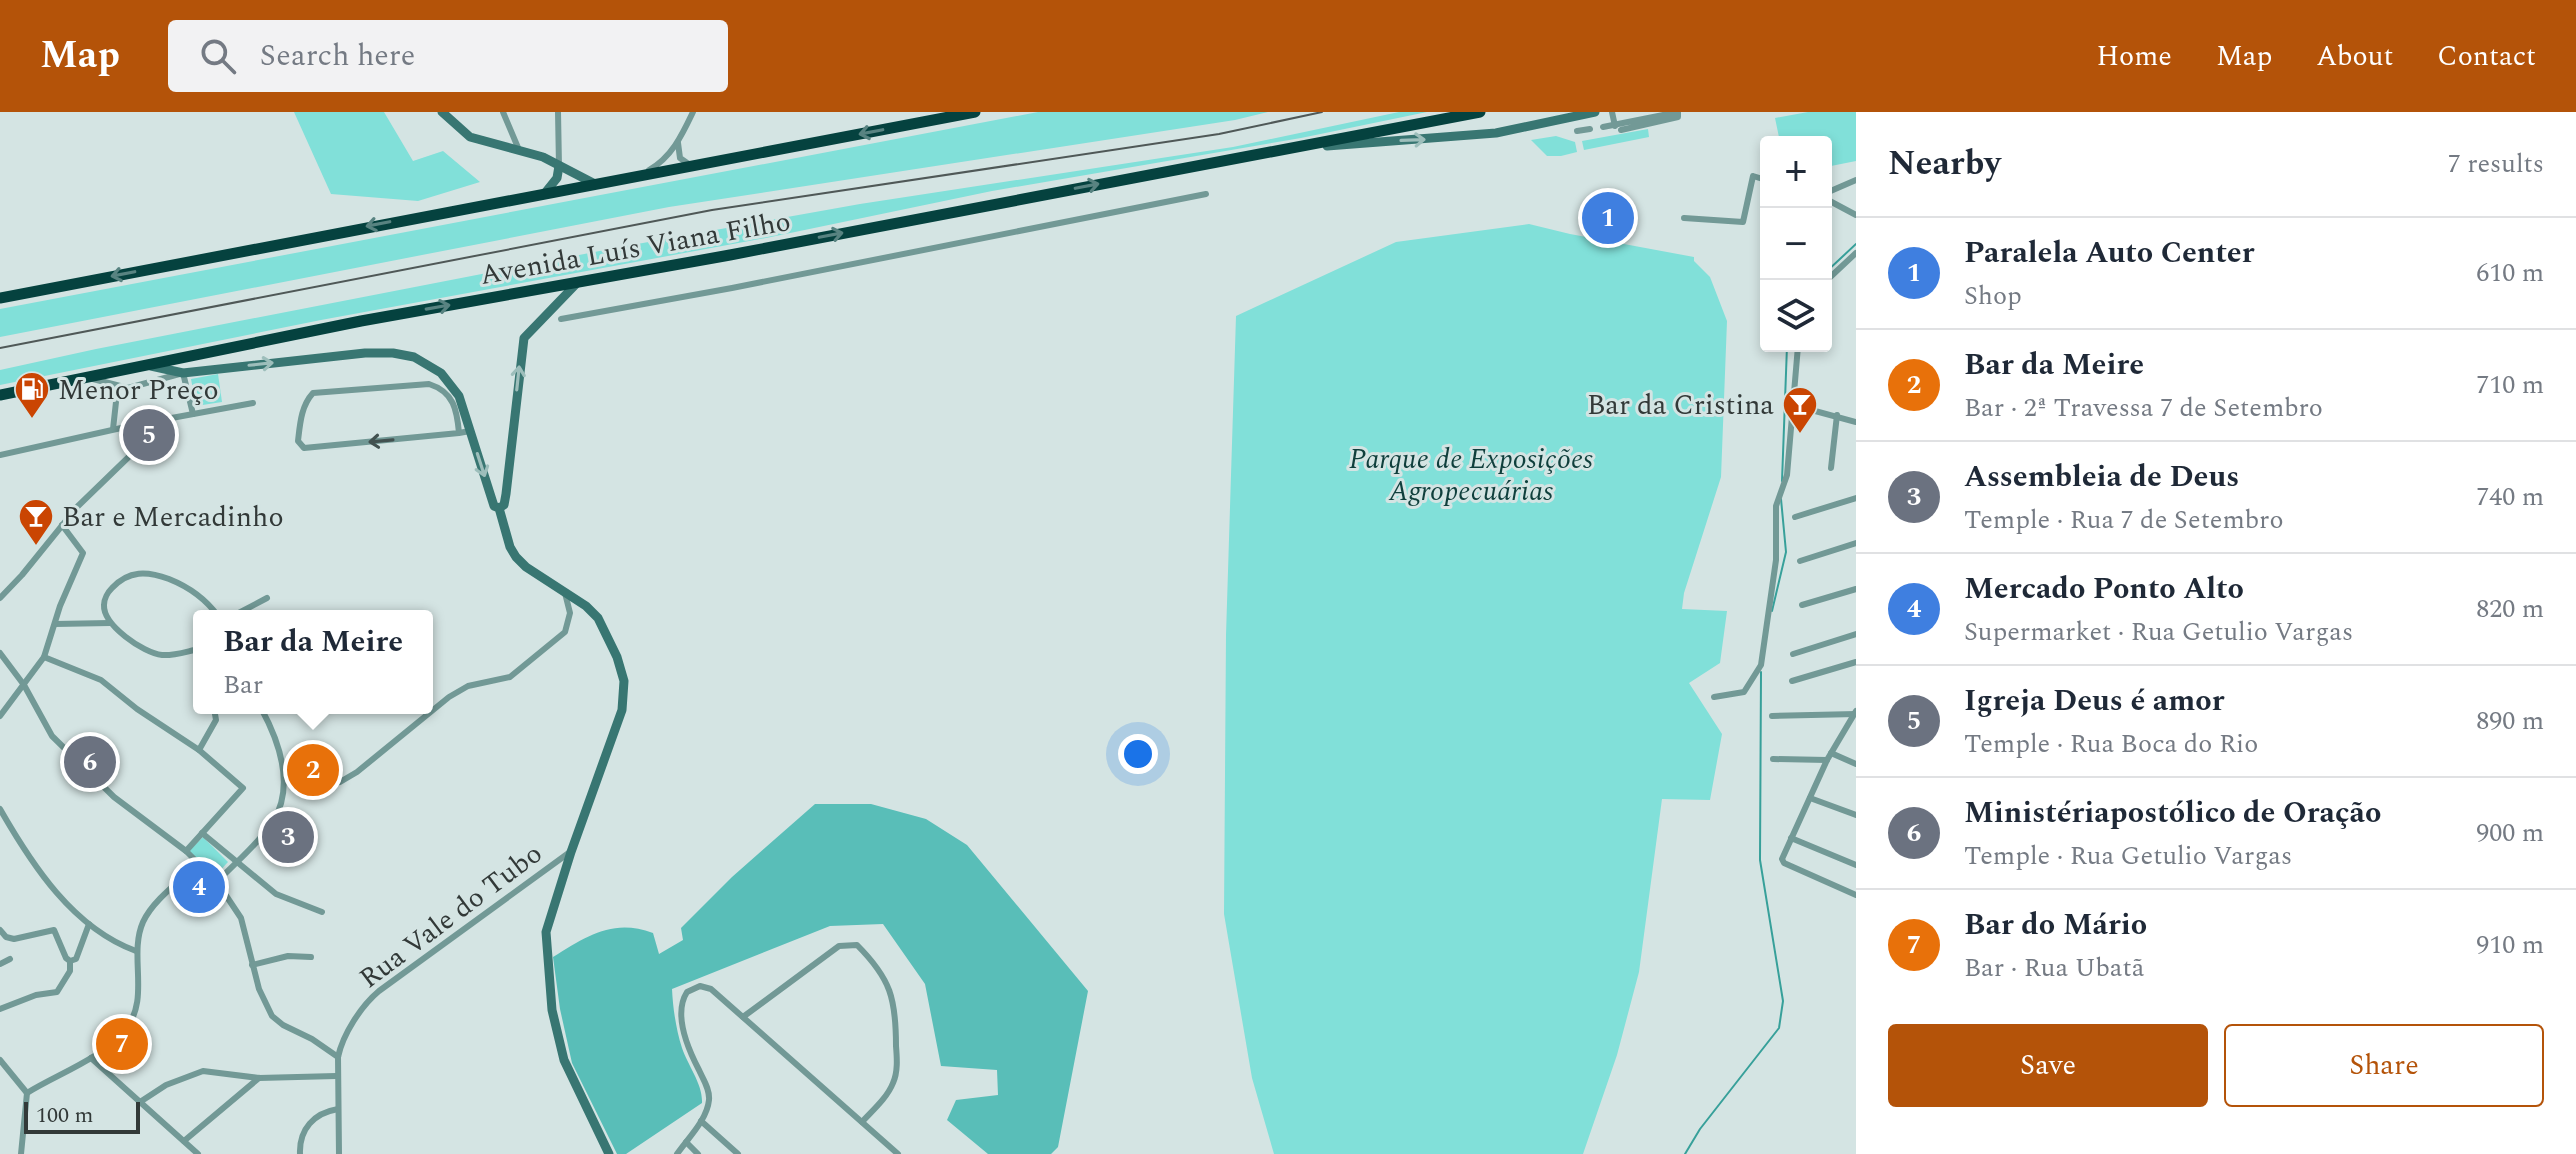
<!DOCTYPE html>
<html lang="en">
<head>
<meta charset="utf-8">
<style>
	:root { --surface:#fff; --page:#f2f2f3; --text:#1f2937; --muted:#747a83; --line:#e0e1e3; --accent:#b45309 }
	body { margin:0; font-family:Spectral,serif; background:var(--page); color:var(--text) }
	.controls { position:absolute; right:24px; top:24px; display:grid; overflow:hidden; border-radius:8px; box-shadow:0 4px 12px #0003 }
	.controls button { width:72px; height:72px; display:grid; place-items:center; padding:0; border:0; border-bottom:2px solid var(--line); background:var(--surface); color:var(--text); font:40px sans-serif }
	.scale { position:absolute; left:24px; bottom:20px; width:116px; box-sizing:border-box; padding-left:8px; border:4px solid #323938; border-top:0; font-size:22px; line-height:28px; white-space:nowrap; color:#323938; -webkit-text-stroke:6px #d4e4e3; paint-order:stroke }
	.you { position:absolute; left:1138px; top:642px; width:28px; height:28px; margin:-20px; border:6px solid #fff; border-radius:50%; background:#1a73e8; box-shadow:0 0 0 12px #1a73e833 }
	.badge { display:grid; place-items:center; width:52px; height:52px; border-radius:50%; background:var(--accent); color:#fff; font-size:26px; font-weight:700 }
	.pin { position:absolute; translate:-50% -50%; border:4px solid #fff; box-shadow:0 2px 8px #0006 }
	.popup { position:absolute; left:193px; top:498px; width:240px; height:104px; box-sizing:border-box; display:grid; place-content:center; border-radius:8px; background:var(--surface); filter:drop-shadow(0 2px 6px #0005); font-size:26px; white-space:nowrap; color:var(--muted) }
	.popup b { font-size:30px; color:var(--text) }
	.popup::after { content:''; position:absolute; left:50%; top:100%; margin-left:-16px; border:16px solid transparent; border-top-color:var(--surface) }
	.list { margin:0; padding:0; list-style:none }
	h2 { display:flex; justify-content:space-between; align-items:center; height:104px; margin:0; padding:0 32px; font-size:34px }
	h2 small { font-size:26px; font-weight:400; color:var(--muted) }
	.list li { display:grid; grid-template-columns:52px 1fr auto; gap:24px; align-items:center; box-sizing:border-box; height:112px; padding:0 32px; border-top:2px solid var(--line) }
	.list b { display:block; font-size:30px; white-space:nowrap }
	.list p { margin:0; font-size:26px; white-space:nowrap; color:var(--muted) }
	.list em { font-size:26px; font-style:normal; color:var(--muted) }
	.actions { display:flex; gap:16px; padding:24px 32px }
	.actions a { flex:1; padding:18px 0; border:2px solid var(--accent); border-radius:8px; text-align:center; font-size:28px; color:var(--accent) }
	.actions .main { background:var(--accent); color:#fff }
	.icon { flex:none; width:44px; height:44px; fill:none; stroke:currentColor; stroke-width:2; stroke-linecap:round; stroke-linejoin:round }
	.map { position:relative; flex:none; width:1856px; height:1042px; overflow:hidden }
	header { display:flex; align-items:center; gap:48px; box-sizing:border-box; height:112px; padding:0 40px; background:var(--accent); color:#fff }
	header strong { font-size:38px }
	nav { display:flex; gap:44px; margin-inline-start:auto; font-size:28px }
	.search { width:560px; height:72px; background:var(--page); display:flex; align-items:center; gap:20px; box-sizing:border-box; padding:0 28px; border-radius:8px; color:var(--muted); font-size:30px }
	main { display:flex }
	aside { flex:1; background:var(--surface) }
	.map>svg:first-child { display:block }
</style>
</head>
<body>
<header>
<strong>Map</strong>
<div class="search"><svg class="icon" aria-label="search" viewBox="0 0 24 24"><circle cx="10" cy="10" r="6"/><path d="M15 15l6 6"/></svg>Search here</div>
<nav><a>Home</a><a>Map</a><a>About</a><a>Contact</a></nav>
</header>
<main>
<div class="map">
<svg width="1856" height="1042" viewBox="0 0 1856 1042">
	<rect width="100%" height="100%" fill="#d4e4e3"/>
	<g fill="#81e0d9">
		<polygon points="294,0 384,0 413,49 443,39 480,70 418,89 331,82"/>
		<polygon points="1038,0 1268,0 1235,8 669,95 0,225 0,197"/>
		<polygon points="1399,0 1427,0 1301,26 992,79 771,125 321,208 0,273 0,258 96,237 615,136 860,92 1233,35"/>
		<polygon points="1808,0 1856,0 1856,49 1826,55 1826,30 1780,30 1775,6"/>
		<polygon points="1648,17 1649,25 1584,38 1582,29"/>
		<polygon points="1556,24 1575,30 1577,40 1561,44 1547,44 1531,28"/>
		<polygon points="1529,112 1570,122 1694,145 1694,149 1710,165 1727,209 1721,365 1684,481 1682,497 1727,499 1720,551 1689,571 1722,622 1710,688 1662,687 1639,860 1617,943 1583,1042 1274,1042 1252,966 1224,802 1226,523 1236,204 1396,130"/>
		<polygon points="218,262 222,290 196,294 191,267"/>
		<polygon points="203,725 228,750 215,764 189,739"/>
	</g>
	<path fill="#59beb8" d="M815,692h56l55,15 41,26 121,146 -30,156 -7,7h-63l-41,-34 9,-20 42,-5 -1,-25 -56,-4 -16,-82 -42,-60 -53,2 -158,63c1,20 4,40 10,59 6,18 21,36 20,55l-76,51h-9l-45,-91 -12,-54 -7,-52c34,-21 60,-39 100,-24l6,21 24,-14 -2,-12 51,-51z"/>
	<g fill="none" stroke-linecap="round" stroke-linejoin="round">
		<g stroke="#37a09a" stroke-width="2">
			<polyline points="1826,160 1856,132"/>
			<polyline points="1782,369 1787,234"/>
			<polyline points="1772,499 1786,440 1781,387"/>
			<polyline points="1685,1042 1700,1017 1779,916 1783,889 1760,748 1761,560"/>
		</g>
		<g stroke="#729996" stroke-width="6">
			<polyline points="503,0 519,38"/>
			<polyline points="558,0 559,54"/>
			<polyline points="1612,0 1615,14"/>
			<polyline points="1603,15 1678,0 1678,5 1621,18"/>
			<polyline points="1577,19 1590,17"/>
			<polyline points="678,31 680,46 690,53"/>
			<path d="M649,58c23,-13 33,-35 44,-58"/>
			<polyline points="1826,81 1856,68"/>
			<polyline points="1826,87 1856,103"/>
			<polyline points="1684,106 1743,110 1753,64 1766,68"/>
			<polyline points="1826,169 1856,141"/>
			<polyline points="561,207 732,176 1206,82"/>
			<polyline points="93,267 128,276 183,261 193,302"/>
			<polyline points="1793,293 1856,310"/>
			<polyline points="113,317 116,290 114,273"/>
			<path d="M459,321c-2,-23 -5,-41 -30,-49l-116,9c-12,13 -13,31 -15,48l6,7 155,-15 11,-2"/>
			<polyline points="0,343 139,312 253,291"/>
			<polyline points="1831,356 1837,303"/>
			<polyline points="1795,405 1856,386"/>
			<polyline points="1800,449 1856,431"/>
			<polyline points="0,486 22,463 77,395 140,334 139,312"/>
			<polyline points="1802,493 1856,477"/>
			<polyline points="233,504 267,486"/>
			<polyline points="55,512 110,511"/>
			<path d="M199,537c-11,2 -25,7 -37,6 -19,-2 -59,-30 -58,-50 0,-6 4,-13 8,-17 17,-18 35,-17 57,-9 20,8 36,19 49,37"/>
			<polyline points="0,541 24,573 52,624 114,685 186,739 217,770 241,806 259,877 272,904 283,913 312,927 338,945"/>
			<polyline points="1793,542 1856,522"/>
			<polyline points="44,545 101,568 137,597 199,638 243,676 186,739"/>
			<polyline points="1792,569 1856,550"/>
			<polyline points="1714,585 1744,580 1761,553 1776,448 1776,394 1787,363 1798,234"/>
			<polyline points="1856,599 1827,648 1782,747 1784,751 1856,783"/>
			<polyline points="0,604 44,545 60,494 83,441 62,413"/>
			<polyline points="1772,604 1856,602"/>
			<polyline points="199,638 216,608 214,596"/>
			<polyline points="1831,641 1856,652"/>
			<polyline points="1773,647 1827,648"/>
			<polyline points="284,665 329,672 340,670 357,660 449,585 468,574 510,565 565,520 570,501 565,481"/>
			<polyline points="1810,686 1856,703"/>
			<path d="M0,697c32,56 73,119 136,142"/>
			<polyline points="202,721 276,782 322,800"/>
			<polyline points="1791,726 1856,753"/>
			<path d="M217,770c18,-19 41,-38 56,-60 22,-36 6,-81 -12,-114"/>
			<polyline points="0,818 6,825 14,827 54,818 66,846 70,849 76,847 89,812"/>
			<polyline points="0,852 10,847"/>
			<polyline points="252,853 288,844 311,845"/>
			<polyline points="0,897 36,883 57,880 70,859 70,849"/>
			<path d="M743,905l96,-71 18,-1c34,34 39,54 39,101 1,12 2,26 -3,37 -6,15 -20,27 -31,39"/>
			<polyline points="91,946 198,1042"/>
			<polyline points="0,948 27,981"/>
			<path d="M27,981c32,-20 73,-33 98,-63 26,-31 3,-74 18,-108 10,-22 37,-41 55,-58"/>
			<polyline points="140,990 166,973 203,959 259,966 336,964"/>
			<polyline points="701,1009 738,1042"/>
			<polyline points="184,1029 259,966"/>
			<polyline points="686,1030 698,1042"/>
			<polyline points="21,1042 27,981"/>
			<path d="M300,1042c-1,-25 14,-41 38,-45"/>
			<path d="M339,1042l-1,-97c5,-23 23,-51 41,-66l191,-139"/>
			<path d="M677,1042c11,-16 30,-34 32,-54 1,-11 -6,-21 -10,-30 -11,-21 -26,-56 -12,-78l13,-6 11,3 187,165"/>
		</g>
		<g stroke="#387672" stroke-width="9">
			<polyline points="442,0 470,25 543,45 595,72"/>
			<polyline points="1327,34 1496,21 1595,0"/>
			<polyline points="545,81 557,66 559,54"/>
			<polyline points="151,254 183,261 365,241 393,241 414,245 441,261 459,284 494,394 499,396 510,435 516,445 526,455 586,494 598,506 617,545 624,569 622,598 571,740 546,820 552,898 564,948 609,1042"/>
			<polyline points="499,396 504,393 506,382 524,226 578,170"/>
		</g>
		<g stroke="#05423f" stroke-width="11">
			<polyline points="0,186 975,0"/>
			<polyline points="0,283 361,209 730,143 1480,0"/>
		</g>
		<polyline stroke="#4f5857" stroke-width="2" points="0,236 712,98 1219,22 1322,0"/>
	</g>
	<defs><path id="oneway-shaft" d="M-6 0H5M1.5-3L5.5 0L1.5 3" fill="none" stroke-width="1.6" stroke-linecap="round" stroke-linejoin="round" transform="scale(2)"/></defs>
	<g stroke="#588381">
		<use href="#oneway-shaft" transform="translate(871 20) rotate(169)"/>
		<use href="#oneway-shaft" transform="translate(1087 74) rotate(-11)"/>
		<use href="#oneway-shaft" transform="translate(378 112) rotate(169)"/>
		<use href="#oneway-shaft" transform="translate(831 123) rotate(-11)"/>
		<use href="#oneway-shaft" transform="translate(123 162) rotate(169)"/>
		<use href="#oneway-shaft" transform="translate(438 195) rotate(-10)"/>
	</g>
	<g stroke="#9dbebb">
		<use href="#oneway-shaft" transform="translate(1413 28) rotate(-2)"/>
		<use href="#oneway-shaft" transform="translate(261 252) rotate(-6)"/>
		<use href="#oneway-shaft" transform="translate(518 266) rotate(-84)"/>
		<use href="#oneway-shaft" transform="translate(481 353) rotate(72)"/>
	</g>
	<use stroke="#425150" href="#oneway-shaft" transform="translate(381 329) rotate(175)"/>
	<defs>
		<g id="fuel-pin" transform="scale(1.8)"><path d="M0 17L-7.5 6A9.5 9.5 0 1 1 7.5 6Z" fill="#ca4502" stroke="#d4e4e3"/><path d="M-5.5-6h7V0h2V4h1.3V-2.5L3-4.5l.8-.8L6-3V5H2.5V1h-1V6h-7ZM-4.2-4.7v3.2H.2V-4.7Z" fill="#fff"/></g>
		<g id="bar-pin" transform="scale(1.8)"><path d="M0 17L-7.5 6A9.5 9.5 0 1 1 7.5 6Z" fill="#ca4502" stroke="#d4e4e3"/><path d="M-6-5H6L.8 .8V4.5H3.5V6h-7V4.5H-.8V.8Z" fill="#fff"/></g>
	</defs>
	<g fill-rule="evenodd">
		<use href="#fuel-pin" x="32" y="277"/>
		<use href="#bar-pin" x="1800" y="292"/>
		<use href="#bar-pin" x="36" y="404"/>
	</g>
	<g text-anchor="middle" stroke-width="6" stroke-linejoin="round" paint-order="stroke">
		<g font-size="28" fill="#323938" stroke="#d4e4e3">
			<text transform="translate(635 135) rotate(-10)" y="10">Avenida Luís Viana Filho</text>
			<text transform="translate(450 803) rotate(-37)" y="10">Rua Vale do Tubo</text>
		</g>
		<g font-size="28" fill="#323938" stroke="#d4e4e3" text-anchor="start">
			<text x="58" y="287">Menor Preço</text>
			<text x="1774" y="302" text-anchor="end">Bar da Cristina</text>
			<text x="62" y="414">Bar e Mercadinho</text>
		</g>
		<g font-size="28" font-style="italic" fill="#0f3f3c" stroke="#d4e4e3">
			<text x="1471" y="356">Parque de Exposições<tspan x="1471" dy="32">Agropecuárias</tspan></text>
		</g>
	</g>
</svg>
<div class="controls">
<button>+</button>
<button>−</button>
<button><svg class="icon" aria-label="layers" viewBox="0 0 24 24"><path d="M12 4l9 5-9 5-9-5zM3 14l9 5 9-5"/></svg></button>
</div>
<div class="scale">100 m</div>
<div class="you"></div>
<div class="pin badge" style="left:1608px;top:106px;background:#3f7fe0">1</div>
<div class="pin badge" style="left:313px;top:658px;background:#e8710a">2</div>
<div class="popup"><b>Bar da Meire</b>Bar</div>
<div class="pin badge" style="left:288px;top:725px;background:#6b7280">3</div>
<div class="pin badge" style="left:199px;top:775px;background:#3f7fe0">4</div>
<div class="pin badge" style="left:149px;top:323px;background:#6b7280">5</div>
<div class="pin badge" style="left:90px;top:650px;background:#6b7280">6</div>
<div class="pin badge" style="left:122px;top:932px;background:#e8710a">7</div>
</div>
<aside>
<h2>Nearby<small>7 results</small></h2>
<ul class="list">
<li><span class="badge" style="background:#3f7fe0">1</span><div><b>Paralela Auto Center</b><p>Shop</p></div><em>610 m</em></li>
<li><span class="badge" style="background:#e8710a">2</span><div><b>Bar da Meire</b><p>Bar · 2ª Travessa 7 de Setembro</p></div><em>710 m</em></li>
<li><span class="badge" style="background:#6b7280">3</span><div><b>Assembleia de Deus</b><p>Temple · Rua 7 de Setembro</p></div><em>740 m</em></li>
<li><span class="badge" style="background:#3f7fe0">4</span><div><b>Mercado Ponto Alto</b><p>Supermarket · Rua Getulio Vargas</p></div><em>820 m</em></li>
<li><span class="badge" style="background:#6b7280">5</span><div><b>Igreja Deus é amor</b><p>Temple · Rua Boca do Rio</p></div><em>890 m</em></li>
<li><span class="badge" style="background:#6b7280">6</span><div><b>Ministériapostólico de Oração</b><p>Temple · Rua Getulio Vargas</p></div><em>900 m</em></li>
<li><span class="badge" style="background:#e8710a">7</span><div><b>Bar do Mário</b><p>Bar · Rua Ubatã</p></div><em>910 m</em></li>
</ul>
<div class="actions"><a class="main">Save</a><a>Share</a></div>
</aside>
</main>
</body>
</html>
